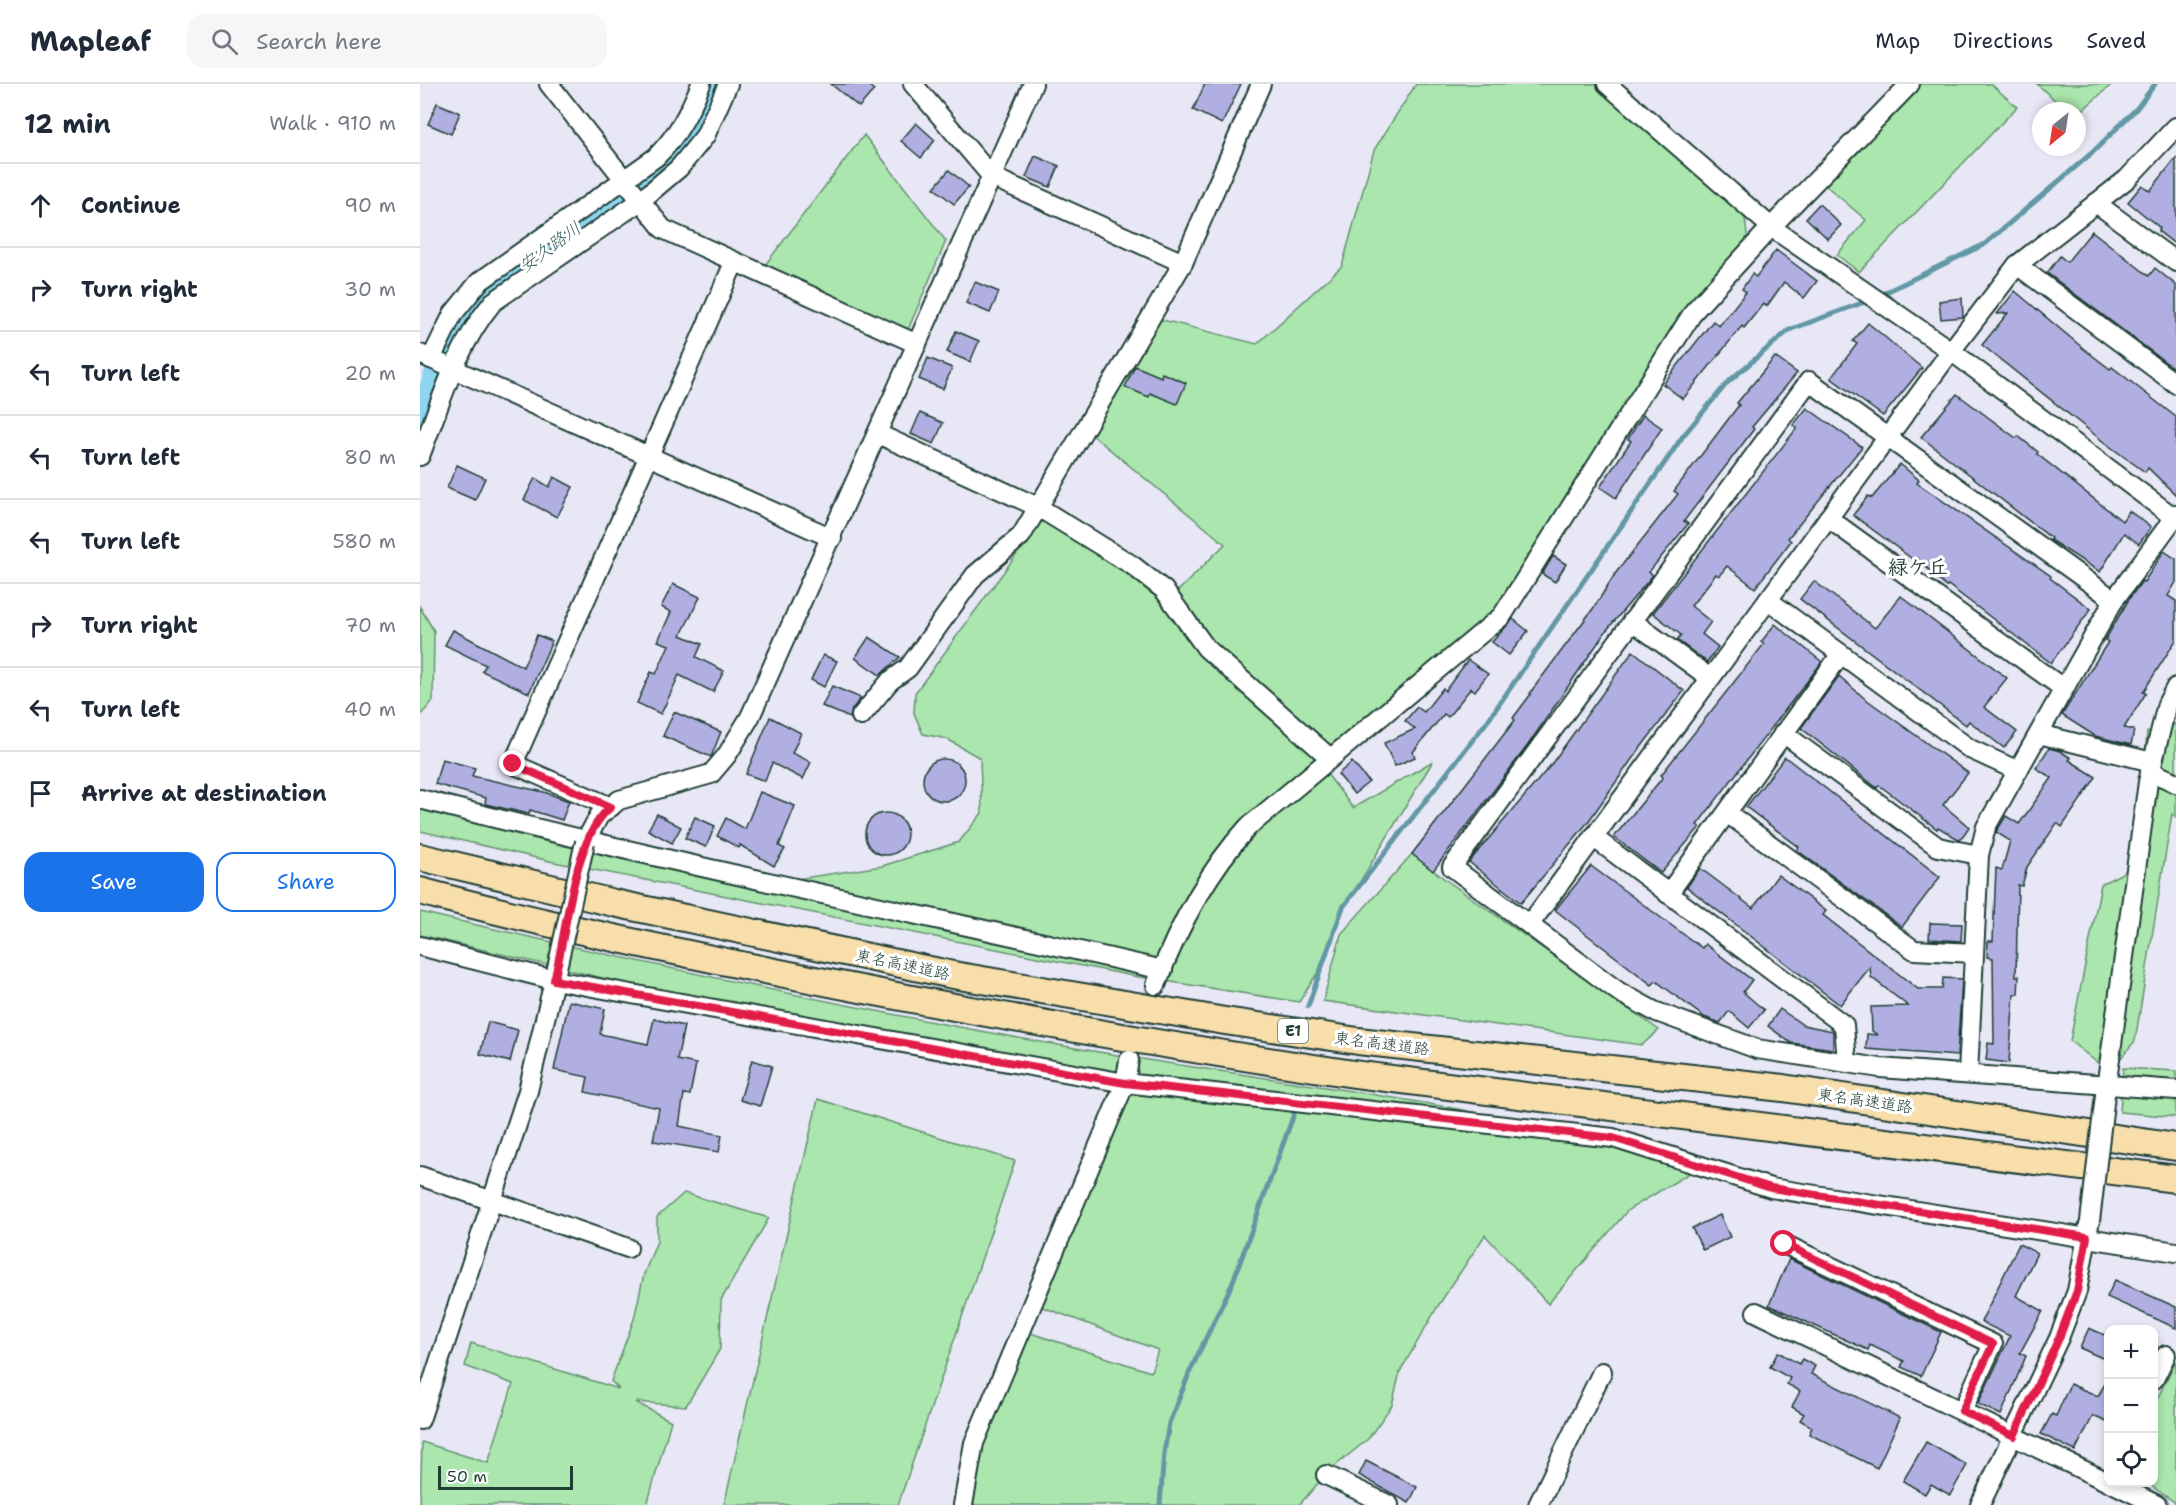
<!DOCTYPE html>
<html lang="en">
<head>
<meta charset="utf-8">
<style>
	:root { --surface:#fff; --page:#f6f6f7; --text:#1f2937; --muted:#747a83; --line:#e0e1e3; --accent:#1a73e8 }
	body { margin:0; font-family:"Shantell Sans","Klee One",sans-serif; background:var(--page); color:var(--text) }
	.controls { position:absolute; right:18px; bottom:18px; display:grid; overflow:hidden; border-radius:12px; box-shadow:0 3px 9px #0003 }
	.controls button { width:54px; height:54px; display:grid; place-items:center; padding:0; border:0; border-bottom:2px solid var(--line); background:var(--surface); color:var(--text); font:30px sans-serif }
	.compass { position:absolute; left:1612px; top:18px; width:54px; height:54px; border-radius:50%; background:var(--surface); box-shadow:0 3px 9px #0003; rotate:210deg }
	.scale { position:absolute; left:18px; bottom:15px; width:135px; box-sizing:border-box; padding-left:6px; border:3px solid #1f3d34; border-top:0; font-size:16px; line-height:21px; white-space:nowrap; color:#1f3d34; -webkit-text-stroke:4px #fff; paint-order:stroke }
	.stop { position:absolute; width:18px; height:18px; margin:-14px; border:4px solid #e11d48; border-radius:50%; background:#fff }
	.stop.end { background:#e11d48; border-color:#fff; box-shadow:0 2px 6px #0008 }
	.list { margin:0; padding:0; list-style:none }
	h2 { display:flex; justify-content:space-between; align-items:center; height:78px; margin:0; padding:0 24px; font-size:26px }
	h2 small { font-size:20px; font-weight:400; color:var(--muted) }
	.list li { display:grid; grid-template-columns:39px 1fr auto; gap:18px; align-items:center; box-sizing:border-box; height:84px; padding:0 24px; border-top:2px solid var(--line) }
	.list b { display:block; font-size:22px; white-space:nowrap }
	.list em { font-size:20px; font-style:normal; color:var(--muted) }
	.actions { display:flex; gap:12px; padding:18px 24px }
	.actions a { flex:1; padding:14px 0; border:2px solid var(--accent); border-radius:18px; text-align:center; font-size:21px; color:var(--accent) }
	.actions .main { background:var(--accent); color:#fff }
	.icon { flex:none; width:33px; height:33px; fill:none; stroke:currentColor; stroke-width:2; stroke-linecap:round; stroke-linejoin:round }
	.map { position:relative; flex:none; width:1756px; height:1421px; overflow:hidden }
	header { display:flex; align-items:center; gap:36px; box-sizing:border-box; height:84px; padding:0 30px; background:var(--surface); border-bottom:2px solid var(--line) }
	header strong { font-size:28px }
	nav { display:flex; gap:33px; margin-inline-start:auto; font-size:21px }
	.search { width:420px; height:54px; background:var(--page); display:flex; align-items:center; gap:15px; box-sizing:border-box; padding:0 21px; border-radius:18px; color:var(--muted); font-size:22px }
	main { display:flex }
	aside { flex:1; background:var(--surface) }
	.map>svg:first-child { display:block }
</style>
</head>
<body>
<header>
<strong>Mapleaf</strong>
<div class="search"><svg class="icon" aria-label="search" viewBox="0 0 24 24"><circle cx="10" cy="10" r="6"/><path d="M15 15l6 6"/></svg>Search here</div>
<nav><a>Map</a><a>Directions</a><a>Saved</a></nav>
</header>
<main>
<aside>
<h2>12 min<small>Walk · 910 m</small></h2>
<ul class="list">
<li><svg class="icon" aria-label="ahead" viewBox="0 0 24 24"><path d="M12 20V5M6 11l6-6 6 6"/></svg><div><b>Continue</b></div><em>90 m</em></li>
<li><svg class="icon" aria-label="right" viewBox="0 0 24 24"><path d="M7 20v-9h11M14 6l5 5-5 5"/></svg><div><b>Turn right</b></div><em>30 m</em></li>
<li><svg class="icon" aria-label="left" viewBox="0 0 24 24"><path d="M17 20v-9H6M10 6l-5 5 5 5"/></svg><div><b>Turn left</b></div><em>20 m</em></li>
<li><svg class="icon" aria-label="left" viewBox="0 0 24 24"><path d="M17 20v-9H6M10 6l-5 5 5 5"/></svg><div><b>Turn left</b></div><em>80 m</em></li>
<li><svg class="icon" aria-label="left" viewBox="0 0 24 24"><path d="M17 20v-9H6M10 6l-5 5 5 5"/></svg><div><b>Turn left</b></div><em>580 m</em></li>
<li><svg class="icon" aria-label="right" viewBox="0 0 24 24"><path d="M7 20v-9h11M14 6l5 5-5 5"/></svg><div><b>Turn right</b></div><em>70 m</em></li>
<li><svg class="icon" aria-label="left" viewBox="0 0 24 24"><path d="M17 20v-9H6M10 6l-5 5 5 5"/></svg><div><b>Turn left</b></div><em>40 m</em></li>
<li><svg class="icon" aria-label="arrive" viewBox="0 0 24 24"><path d="M6 21V4h12l-3 4 3 4H6"/></svg><div><b>Arrive at destination</b></div></li>
</ul>
<div class="actions"><a class="main">Save</a><a>Share</a></div>
</aside>
<div class="map">
<svg width="1756" height="1421" viewBox="0 0 1756 1421">
	<rect width="100%" height="100%" fill="#e8e7f6"/>
	<filter id="ink" filterUnits="userSpaceOnUse"><feTurbulence type="fractalNoise" baseFrequency=".0167" numOctaves="2"/><feDisplacementMap in="SourceGraphic" scale="12" xChannelSelector="R" yChannelSelector="G"/><feConvolveMatrix kernelMatrix="1 2 1 2 8 2 1 2 1" color-interpolation-filters="sRGB"/></filter>
	<g filter="url(#ink)">
		<g fill="#aae6ad" stroke="#649270" stroke-width="1.5">
			<polygon points="996,0 1177,0 1323,119 1329,166 1246,272 1138,444 1048,560 901,682 933,724 1013,677 920,831 903,880 879,918 713,892 134,778 0,747 0,722 145,760 377,795 462,782 539,758 562,729 560,674 527,655 503,650 494,629 495,609 627,429 750,515 805,460 671,350 739,235 837,260 922,182 954,66"/>
			<polygon points="1501,0 1571,0 1597,23 1439,188 1417,171 1446,136 1404,100"/>
			<polygon points="1617,0 1692,0 1657,31 1657,27 1647,27"/>
			<polygon points="444,51 526,157 487,248 342,185"/>
			<polygon points="0,523 14,547 13,617 0,632"/>
			<polygon points="1756,640 1756,733 1752,730 1715,957 1689,988 1650,957 1681,800 1716,782 1727,648"/>
			<polygon points="992,770 1026,796 1239,946 1222,961 903,917 921,850"/>
			<path d="M0,828c220,51 444,100 667,138 127,22 255,37 381,61l-298,-24 448,53 75,31 -65,39 -80,94 -63,-69 -47,71 -38,66 -8,33 -24,34 -39,32 -30,34h-336l58,-175 130,42 7,-22 -126,-47 93,-220 -336,-61 -369,-87z"/>
			<polygon points="1703,984 1756,987 1756,1033 1700,1028"/>
			<polygon points="398,1015 595,1077 478,1421 304,1421"/>
			<polygon points="264,1109 349,1134 301,1216 300,1265 266,1322 215,1318 251,1337 227,1421 0,1421 2,1358 68,1379 93,1300 45,1282 51,1259 199,1305 191,1297 214,1235 224,1190 237,1157 237,1133"/>
			<polygon points="1756,1277 1756,1419 1727,1399 1734,1398 1734,1321"/>
		</g>
		<g fill="none" stroke-linecap="round" stroke-linejoin="round">
			<g stroke="#6298a5" stroke-width="5">
				<polyline points="1458,212 1565,160 1673,68 1717,24 1735,0"/>
				<polyline points="888,922 923,823 1069,635 1263,352 1308,298 1369,246 1450,216"/>
				<polyline points="740,1421 744,1369 749,1339 771,1285 812,1200 874,1030"/>
			</g>
			<path stroke="#8ed5f0" stroke-width="33" d="M6,334l23,-68 17,-35 22,-23 170,-120c34,-29 40,-48 57,-88"/>
		</g>
		<g fill="#b1afe1" stroke="#1f3d34" stroke-width="1.5">
			<polygon points="411,0 447,0 454,6 439,23"/>
			<polygon points="785,0 821,0 802,40 773,26"/>
			<polygon points="17,19 40,29 31,50 8,40"/>
			<polygon points="496,39 515,56 501,74 481,57"/>
			<polygon points="615,72 639,82 630,103 606,93"/>
			<polygon points="1756,74 1756,161 1738,147 1740,144 1708,118 1722,101 1730,107"/>
			<polygon points="529,86 549,103 534,120 514,104"/>
			<polygon points="1399,120 1421,141 1408,155 1386,134"/>
			<polygon points="1672,147 1729,192 1735,184 1756,201 1756,286 1627,189 1640,172 1647,178"/>
			<polygon points="1356,166 1397,197 1384,214 1364,198 1347,222 1343,220 1324,244 1322,242 1263,315 1243,300 1293,237 1299,242 1326,208 1322,205 1332,190 1336,193"/>
			<polygon points="555,198 579,208 570,229 546,219"/>
			<polygon points="1595,207 1664,265 1690,285 1692,283 1756,333 1756,411 1728,384 1725,388 1685,359 1562,261 1588,229 1577,230"/>
			<polygon points="1542,214 1543,233 1521,235 1519,217"/>
			<polygon points="1448,239 1502,284 1463,332 1411,294 1437,260 1433,257"/>
			<polygon points="536,247 559,257 550,278 527,268"/>
			<polygon points="1355,273 1377,289 1332,343 1334,345 1264,437 1268,440 1229,488 1233,491 1186,547 1108,661 1013,787 992,770 1095,636 1093,634 1111,610 1110,609 1175,522 1195,490 1258,410 1254,407 1319,321 1317,319"/>
			<polygon points="508,274 532,284 523,305 499,295"/>
			<polygon points="715,282 741,293 742,289 766,299 757,320 730,309 729,313 705,303"/>
			<polygon points="1537,310 1596,354 1598,352 1618,368 1617,370 1702,437 1709,427 1731,443 1719,460 1704,449 1680,488 1630,456 1631,454 1501,353"/>
			<polygon points="1387,324 1442,363 1368,454 1371,457 1335,504 1307,482 1299,492 1296,490 1271,522 1291,538 1282,550 1298,563 1287,578 1257,556 1261,551 1233,529 1377,344 1373,341"/>
			<polygon points="500,329 523,339 514,360 491,350"/>
			<polygon points="1223,331 1242,344 1196,414 1180,403 1211,357 1208,355"/>
			<polygon points="1480,380 1499,396 1497,399 1631,492 1630,494 1671,525 1631,579 1528,501 1526,503 1497,474 1495,477 1433,431 1448,412 1452,414"/>
			<polygon points="37,381 65,394 55,416 27,404"/>
			<polygon points="134,393 153,403 137,433 104,416 115,394 129,403"/>
			<polygon points="1744,467 1756,475 1756,498 1748,512 1756,517 1756,556 1723,608 1726,609 1704,644 1714,646 1711,661 1675,652 1642,631 1688,558 1685,556 1709,515 1722,497 1724,498"/>
			<polygon points="1133,472 1146,480 1135,498 1122,490"/>
			<polygon points="1394,497 1455,544 1481,512 1587,594 1564,623 1597,648 1584,664 1549,637 1546,641 1380,515"/>
			<polygon points="253,500 280,513 261,551 282,560 276,573 304,587 293,608 259,591 241,630 217,619 231,588 236,590 249,561 238,557 251,528 241,523"/>
			<polygon points="1093,535 1108,547 1089,571 1072,558"/>
			<polygon points="1355,540 1402,578 1277,741 1280,743 1241,789 1194,753 1243,693 1241,691 1344,560 1341,558"/>
			<polygon points="33,546 103,583 117,551 132,557 109,609 62,587 66,581 25,561"/>
			<polygon points="449,553 480,573 460,591 435,574"/>
			<polygon points="1213,567 1264,607 1212,675 1168,738 1101,819 1049,778 1130,682"/>
			<polygon points="403,571 417,577 404,603 391,596"/>
			<polygon points="1048,576 1068,590 1055,607 1051,604 1028,633 1024,630 993,668 995,673 975,682 964,659 995,645 985,637 997,623 1004,628 1023,604 1025,607"/>
			<polygon points="1419,592 1443,613 1548,689 1523,721 1549,743 1540,756 1518,743 1517,745 1459,701 1457,704 1381,644"/>
			<polygon points="412,602 441,614 432,625 430,634 402,622"/>
			<polygon points="254,628 301,648 291,673 243,652"/>
			<polygon points="350,633 381,649 372,669 391,678 383,695 352,679 345,697 326,690"/>
			<polygon points="1629,664 1640,667 1651,674 1649,676 1676,693 1642,743 1637,739 1607,783 1602,802 1598,801 1596,892 1599,892 1598,910 1594,910 1589,979 1566,976 1568,959 1574,960 1573,874 1567,873 1568,857 1573,857 1576,784 1582,786 1590,757 1576,748 1586,732 1599,740 1632,694 1616,684"/>
			<polygon points="1365,673 1520,793 1482,843 1385,772 1377,766 1379,763 1326,723"/>
			<circle cx="524" cy="696" r="21"/>
			<polygon points="22,675 55,684 52,692 124,708 149,717 142,736 110,726 109,730 65,720 66,714 15,700"/>
			<polygon points="932,678 949,698 934,710 918,690"/>
			<polygon points="340,708 375,722 359,762 365,765 354,782 320,761 319,764 297,752 306,734 325,745"/>
			<circle cx="466" cy="750" r="21"/>
			<polygon points="237,730 261,743 252,759 228,746"/>
			<polygon points="275,733 295,742 286,763 265,754"/>
			<polygon points="1171,782 1282,864 1285,860 1332,896 1323,908 1344,926 1329,944 1309,927 1300,939 1284,933 1236,897 1232,901 1135,826"/>
			<polygon points="1280,784 1333,824 1358,791 1406,827 1403,831 1498,905 1522,905 1523,894 1542,895 1537,972 1446,965 1447,950 1458,951 1452,947 1451,923 1488,922 1451,893 1450,883 1420,921 1267,803"/>
			<polygon points="1510,839 1542,840 1541,857 1509,855"/>
			<polygon points="149,917 185,925 180,950 228,960 234,935 264,942 257,976 276,980 270,1011 264,1010 259,1042 302,1051 299,1068 233,1057 239,1024 165,1008 168,993 134,986"/>
			<polygon points="1360,925 1383,941 1413,947 1413,965 1371,959 1348,942"/>
			<polygon points="68,938 98,946 90,978 60,970"/>
			<polygon points="332,976 352,982 340,1022 320,1016"/>
			<polygon points="1300,1131 1310,1153 1283,1166 1272,1144"/>
			<polygon points="1599,1160 1617,1169 1596,1212 1623,1227 1600,1269 1606,1272 1581,1331 1558,1320 1590,1252 1561,1238"/>
			<polygon points="1369,1175 1521,1248 1501,1292 1481,1283 1484,1277 1450,1261 1448,1266 1349,1221"/>
			<polygon points="1695,1196 1756,1223 1756,1244 1687,1213"/>
			<polygon points="1669,1244 1689,1253 1689,1277 1660,1264"/>
			<polygon points="1358,1268 1379,1280 1382,1275 1395,1282 1391,1290 1480,1334 1457,1384 1389,1350 1392,1343 1380,1336 1384,1330 1372,1323 1380,1307 1367,1300 1370,1294 1350,1283"/>
			<polygon points="1689,1293 1689,1339 1673,1332 1655,1367 1621,1350 1632,1330 1636,1332 1650,1300 1678,1312"/>
			<polygon points="1506,1358 1547,1381 1530,1411 1511,1400 1505,1410 1483,1397"/>
			<polygon points="946,1377 997,1403 989,1419 939,1391"/>
		</g>
		<g fill="none" stroke-linecap="round" stroke-linejoin="round">
			<polyline stroke="#c0c5cf" stroke-width="18" stroke-dasharray="18 9" stroke-linecap="butt" points="713,964 736,901"/>
			<g stroke="#1f3d34" stroke-width="22">
				<g id="minor">
					<polyline points="129,0 243,145 497,260"/>
					<polyline points="493,0 572,93 763,179"/>
					<polyline points="1187,0 1351,143 1531,267 1756,435"/>
					<polyline points="1676,119 1756,178"/>
					<polyline points="1597,181 1756,300"/>
					<polyline points="0,270 412,454"/>
					<path d="M11,275l22,-45 26,-32 177,-125c22,-22 33,-44 45,-73"/>
					<polyline points="458,350 618,423 712,481 744,506 786,564 910,674"/>
					<path d="M0,372c20,-52 37,-111 73,-154l146,-100 40,-34 26,-32 23,-52"/>
					<polyline points="1408,434 1644,605"/>
					<polyline points="1348,516 1550,665 1598,687"/>
					<polyline points="1694,516 1389,297 1032,783 1199,908 1234,927 1337,965 1460,984 1756,1006"/>
					<polyline points="1212,537 1290,594"/>
					<polyline points="441,632 470,597 488,584 555,491 601,452 763,179 841,0"/>
					<polyline points="1363,649 1518,763 1559,771"/>
					<polyline points="1619,650 1732,678"/>
					<polyline points="1730,687 1756,699"/>
					<path d="M0,715c246,64 496,114 743,171"/>
					<polyline points="191,723 93,680 314,179"/>
					<polyline points="1307,729 1494,866 1554,869"/>
					<polyline points="1173,753 1424,941 1427,979"/>
					<polyline points="165,758 179,732 199,716 291,690 307,671 330,633 613,0"/>
					<polyline points="1248,810 1421,570"/>
					<polyline points="1110,840 1531,267 1597,181 1707,95 1756,43"/>
					<polyline points="0,862 134,896 705,999 1193,1054 1351,1104 1756,1168"/>
					<path d="M736,901c22,-58 51,-113 92,-158l254,-211 192,-305 77,-84 139,-143"/>
					<polyline points="1548,990 1559,771 1566,743 1694,516 1756,431"/>
					<polyline points="1685,1011 1728,698 1747,620 1756,603"/>
					<polyline points="0,1092 208,1164"/>
					<polyline points="1364,1160 1573,1260 1542,1327"/>
					<polyline points="1336,1228 1688,1398"/>
					<polyline points="1734,1295 1746,1271"/>
					<polyline points="0,1336 108,1007 137,884"/>
					<polyline points="906,1391 969,1421"/>
					<polyline points="1690,1398 1737,1421"/>
					<polyline points="543,1421 554,1359 705,999 709,976"/>
					<polyline points="1118,1421 1182,1288"/>
					<polyline points="1560,1421 1639,1254 1657,1207 1669,1141"/>
				</g>
			</g>
			<g stroke="#1f3d34" stroke-width="30">
				<g id="highway">
					<polyline points="0,773 194,819 533,891 805,937 938,957 1363,1004 1756,1063"/>
					<path d="M0,807c114,31 230,55 345,79 196,40 392,75 589,104l822,105"/>
				</g>
			</g>
			<use href="#minor" stroke="#fff" stroke-width="18"/>
			<use href="#highway" stroke="#f8deab" stroke-width="26"/>
			<g stroke="#1f3d34" stroke-width="22" stroke-linecap="butt">
				<g id="minor-bridge">
					<polyline points="137,884 165,758"/>
					<polyline points="1670,1137 1685,1011"/>
				</g>
			</g>
			<use href="#minor-bridge" stroke="#fff" stroke-width="18"/>
		</g>
	</g>
	<g fill="none" stroke-linecap="round" stroke-linejoin="round" filter="url(#ink)">
		<path stroke="#e11d48" stroke-width="8" d="M93,680l98,43c-38,29 -44,126 -57,173l571,103 488,55 158,50 316,49 -10,54 -18,47 -45,98 -52,-25 31,-67 -209,-100"/>
	</g>
	<g text-anchor="middle" stroke-width="6" stroke-linejoin="round" paint-order="stroke">
		<rect fill="#fff" stroke="#627771" stroke-width="1.5" x="858" y="935" width="30" height="24" rx="4.5"/>
		<g font-size="15" font-weight="bold" fill="#1f3d34">
			<text x="873" y="952">E1</text>
		</g>
		<g font-size="16" fill="#1f3d34" stroke="#fff">
			<text transform="translate(483 880) rotate(12)" y="6">東名高速道路</text>
			<text transform="translate(962 959) rotate(7)" y="6">東名高速道路</text>
			<text transform="translate(1445 1016) rotate(8)" y="6">東名高速道路</text>
		</g>
		<g font-size="18" font-style="italic" fill="#3b6363" stroke="#fff">
			<text transform="translate(130 163) rotate(-36)" y="6">安久路川</text>
		</g>
		<g font-size="20" font-weight="bold" fill="#1f3d34" stroke="#fff">
			<text x="1498" y="490">緑ケ丘</text>
		</g>
	</g>
</svg>
<div class="controls">
<button>+</button>
<button>−</button>
<button><svg class="icon" aria-label="locate" viewBox="0 0 24 24"><circle cx="12" cy="12" r="6"/><path d="M12 2v4M12 18v4M2 12h4M18 12h4"/></svg></button>
</div>
<svg class="compass" viewBox="-18 -18 36 36"><path d="M0-13l5 13h-10z" fill="#e53935"/><path d="M0 13l5-13h-10z" fill="#747a83"/></svg>
<div class="scale">50 m</div>
<div class="stop" style="left:1364px;top:1160px"></div>
<div class="stop end" style="left:93px;top:680px"></div>
</div>
</main>
</body>
</html>
